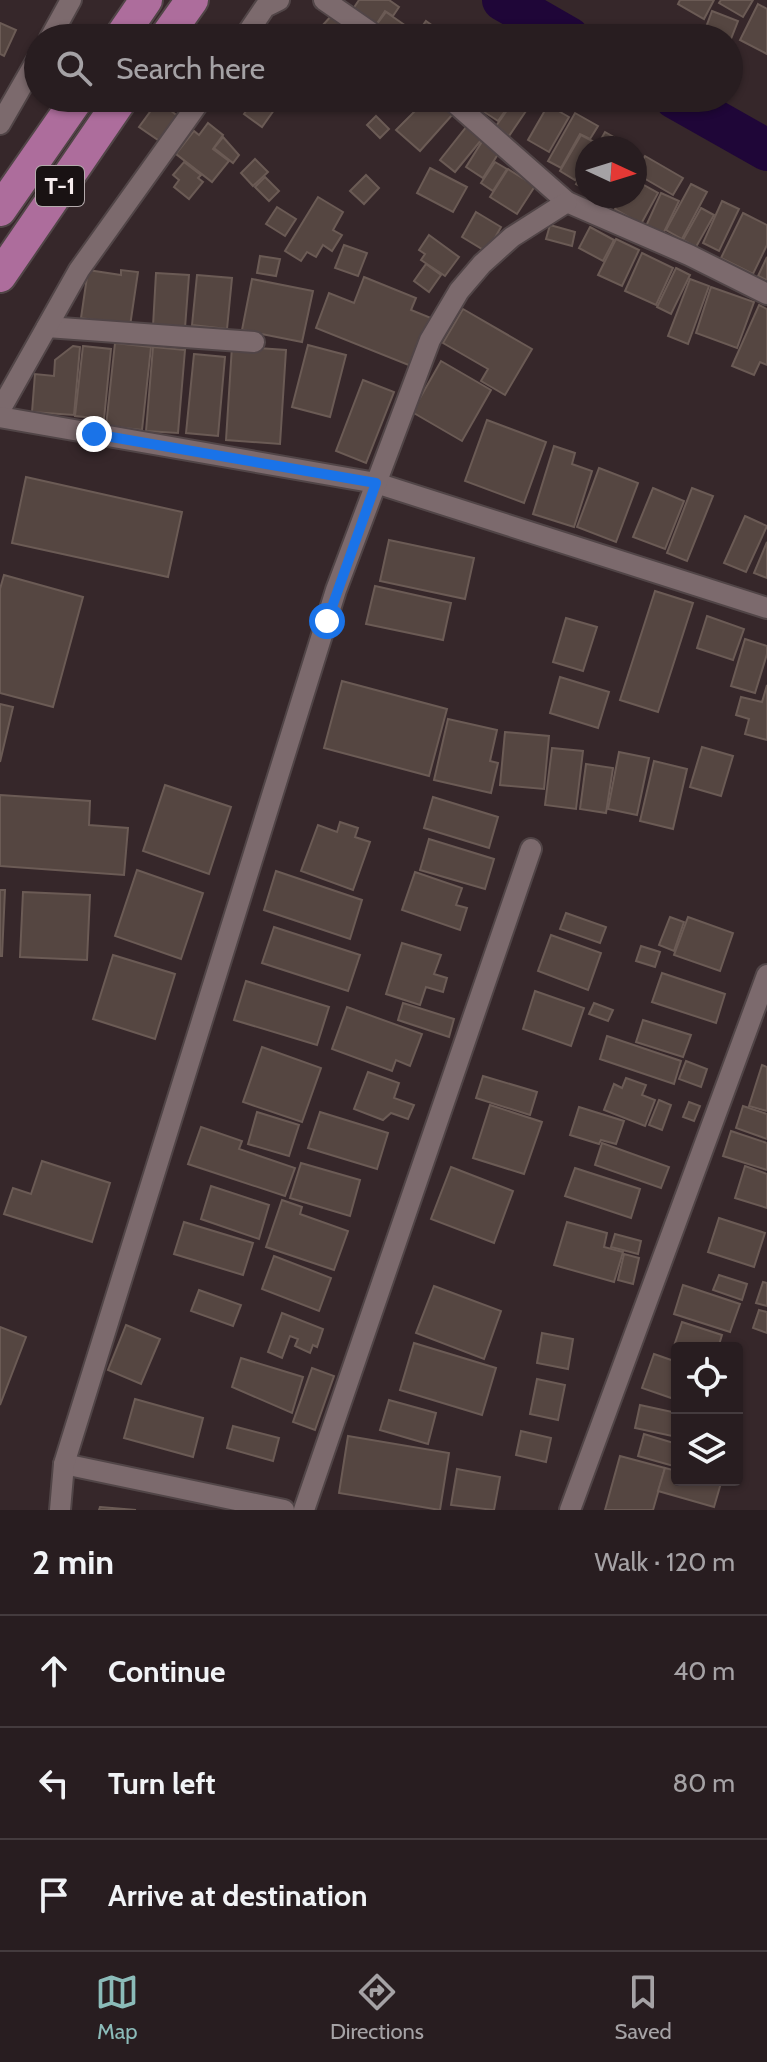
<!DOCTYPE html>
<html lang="en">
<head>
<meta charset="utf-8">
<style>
	:root { --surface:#281d20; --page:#302629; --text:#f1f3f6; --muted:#a5a2a5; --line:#443b3e; --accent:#8bbbb9 }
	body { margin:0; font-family:Cabin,sans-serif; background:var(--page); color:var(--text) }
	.controls { position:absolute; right:24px; bottom:24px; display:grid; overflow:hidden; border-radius:8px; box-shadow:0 2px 6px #0004 }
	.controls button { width:72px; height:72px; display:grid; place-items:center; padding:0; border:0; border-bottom:2px solid var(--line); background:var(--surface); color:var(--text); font:40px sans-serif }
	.compass { position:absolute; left:575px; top:136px; width:72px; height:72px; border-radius:50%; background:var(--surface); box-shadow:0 2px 6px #0004; rotate:94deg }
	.stop { position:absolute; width:24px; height:24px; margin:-18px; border:6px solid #1a73e8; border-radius:50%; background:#fff }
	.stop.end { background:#1a73e8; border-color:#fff; box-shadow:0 2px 8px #0008 }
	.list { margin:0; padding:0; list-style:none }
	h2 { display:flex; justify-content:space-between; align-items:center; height:104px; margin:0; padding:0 32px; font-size:34px }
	h2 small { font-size:26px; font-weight:400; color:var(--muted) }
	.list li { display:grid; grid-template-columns:52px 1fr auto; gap:24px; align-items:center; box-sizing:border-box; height:112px; padding:0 32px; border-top:2px solid var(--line) }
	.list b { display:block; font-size:30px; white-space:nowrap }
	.list em { font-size:26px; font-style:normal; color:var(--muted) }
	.icon { flex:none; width:44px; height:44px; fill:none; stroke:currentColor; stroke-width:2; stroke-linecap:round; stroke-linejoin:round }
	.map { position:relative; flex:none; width:767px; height:1510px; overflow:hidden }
	.search { position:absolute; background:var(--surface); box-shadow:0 2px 6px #0004; left:24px; right:24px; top:24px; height:88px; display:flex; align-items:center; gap:20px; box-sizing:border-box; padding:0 28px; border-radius:44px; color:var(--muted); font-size:30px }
	.sheet { height:440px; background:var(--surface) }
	nav { display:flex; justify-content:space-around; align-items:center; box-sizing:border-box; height:112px; border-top:2px solid var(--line); background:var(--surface); font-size:22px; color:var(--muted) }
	nav a { display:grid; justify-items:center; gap:4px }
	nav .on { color:var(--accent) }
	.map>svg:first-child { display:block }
</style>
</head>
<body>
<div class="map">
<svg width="767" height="1510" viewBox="0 0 767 1510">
	<rect width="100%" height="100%" fill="#36272a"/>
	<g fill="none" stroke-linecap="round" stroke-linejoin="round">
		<g stroke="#1f0638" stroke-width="42">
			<polyline points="503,0 569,38"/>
			<polyline points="675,98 767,150"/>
		</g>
	</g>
	<g fill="#554641" stroke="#6b5b55" stroke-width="2">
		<polygon points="359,0 389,0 399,7 393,16 385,11 376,25 353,9"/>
		<polygon points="680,0 714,0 704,19 678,4"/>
		<polygon points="721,0 753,0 743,17 719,3"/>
		<polygon points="758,4 767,9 767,54 740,40"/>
		<polygon points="712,11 738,21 729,44 729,38 702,38"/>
		<polygon points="386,12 406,26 398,38 377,24"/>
		<polygon points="333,14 353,32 347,38 311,38"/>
		<polygon points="426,21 450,38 414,38"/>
		<polygon points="0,23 16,30 4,56 0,54"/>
		<polygon points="293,28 304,38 284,38"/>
		<polygon points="255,98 272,98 279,103 262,127 244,114"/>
		<polygon points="374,98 394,98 385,108"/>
		<polygon points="428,98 436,98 453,114 420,151 396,130"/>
		<polygon points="481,98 514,98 498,121 475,106"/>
		<polygon points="515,99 528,108 509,136 496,126"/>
		<polygon points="158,101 179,117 161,142 139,127"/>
		<polygon points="548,105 569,117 549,152 528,140"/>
		<polygon points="575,113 598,126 590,139 580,134 561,168 548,161"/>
		<polygon points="376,116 389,129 380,138 367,125"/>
		<polygon points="208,123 223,135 213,149 229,161 212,182 176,154 194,131 199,135"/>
		<polygon points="467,126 482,139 455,172 440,160"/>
		<polygon points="605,132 633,148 596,148"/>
		<polygon points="581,135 596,143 593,148 587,148 587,159 575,180 560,171"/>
		<polygon points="223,137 239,155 233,163 214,148"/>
		<polygon points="483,140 500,151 483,178 466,167"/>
		<polygon points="645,156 683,178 673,195 635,173"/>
		<polygon points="255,159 268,172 253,186 241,173"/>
		<polygon points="184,162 201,175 198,178 203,182 189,199 174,187 179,180 173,175"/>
		<polygon points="495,162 507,169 493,191 481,183"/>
		<polygon points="587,164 587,190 576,184"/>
		<polygon points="430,168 467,187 453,212 417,193"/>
		<polygon points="508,169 535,186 517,214 490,197"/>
		<polygon points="366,175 379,188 364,204 350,191"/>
		<polygon points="265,177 279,191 269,201 255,187"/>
		<polygon points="635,180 658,193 641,224 615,209 622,196 635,196"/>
		<polygon points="691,184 707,192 682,239 666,230"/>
		<polygon points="661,193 679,201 663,234 646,226"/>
		<polygon points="598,196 618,196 613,204"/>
		<polygon points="318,197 343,212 333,230 342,235 332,251 323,245 316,257 307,252 301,261 285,251"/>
		<polygon points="722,201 739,209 719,251 703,243"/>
		<polygon points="277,207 296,219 285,236 266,224"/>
		<polygon points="701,208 714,215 696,247 683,240"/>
		<polygon points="476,212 501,227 487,252 462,237"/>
		<polygon points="743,213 767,225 767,245 753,274 721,258"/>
		<polygon points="550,225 575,232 572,246 546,239"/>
		<polygon points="590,227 614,240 603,261 579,248"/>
		<polygon points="429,235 459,257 445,276 421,260 425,254 419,250"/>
		<polygon points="616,239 639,250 622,286 598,275"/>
		<polygon points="344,245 367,253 358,276 335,268"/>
		<polygon points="642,253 673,268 656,305 625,291"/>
		<polygon points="260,256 280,259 276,276 257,273"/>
		<polygon points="767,257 767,280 758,276"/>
		<polygon points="426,264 441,275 429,292 414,281"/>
		<polygon points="676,268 690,275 671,314 657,307"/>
		<polygon points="88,270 121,275 121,270 138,272 130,326 81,318"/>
		<polygon points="156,273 189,275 185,328 153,326"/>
		<polygon points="197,275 232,278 227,329 192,325"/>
		<polygon points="364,277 416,298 411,310 431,318 411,366 316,328 329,293 354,303"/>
		<polygon points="252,279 313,291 302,342 242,330"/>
		<polygon points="690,279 709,286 688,344 668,336"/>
		<polygon points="711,287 754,302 737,348 696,333"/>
		<polygon points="759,305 767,309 767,365 760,362 754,375 732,366"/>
		<polygon points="463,309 532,349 505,395 481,381 488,369 443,343"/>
		<polygon points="115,343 151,347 142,430 106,426"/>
		<polygon points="308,345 346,355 330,417 292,407"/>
		<polygon points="73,346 80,347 74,415 32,412 35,374 54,376 55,360"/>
		<polygon points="83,346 111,349 104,419 75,416"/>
		<polygon points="232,346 286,350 280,444 226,440"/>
		<polygon points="153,347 185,350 178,433 146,431"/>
		<polygon points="194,354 225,357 218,436 186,433"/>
		<polygon points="441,361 491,390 462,441 412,412"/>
		<polygon points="363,380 394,392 366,463 336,451"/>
		<polygon points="487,420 546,442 524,503 465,481"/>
		<polygon points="554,446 575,453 572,464 592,471 574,527 533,514"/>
		<polygon points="599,468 638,483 616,542 577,527"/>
		<polygon points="26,477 182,512 168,577 12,543"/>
		<polygon points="653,488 684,501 665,549 633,537"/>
		<polygon points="692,488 713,496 687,561 667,553"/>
		<polygon points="745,516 767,526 746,572 724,563"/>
		<polygon points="389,540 474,558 465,599 380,581"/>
		<polygon points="767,542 767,578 754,573"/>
		<polygon points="4,575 83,597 53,707 0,693 0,589"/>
		<polygon points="375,586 451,603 443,640 366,624"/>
		<polygon points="655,591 693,603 658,712 620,700"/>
		<polygon points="707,616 744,629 733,660 697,648"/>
		<polygon points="566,618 597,627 583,671 553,662"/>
		<polygon points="745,639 767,646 767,654 755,693 731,686"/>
		<polygon points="560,677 609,692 598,728 550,713"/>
		<polygon points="342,681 447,709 429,776 324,748"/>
		<polygon points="767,685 767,740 745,734 749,719 736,715 741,697 762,702"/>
		<polygon points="0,704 13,707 0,762"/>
		<polygon points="448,719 497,730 490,761 498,763 491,793 434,780"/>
		<polygon points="505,732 549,736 544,789 500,785"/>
		<polygon points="702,747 733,756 721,796 690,787"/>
		<polygon points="552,748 583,751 576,809 545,805"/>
		<polygon points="619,752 649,758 637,815 608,809"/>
		<polygon points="654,761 687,769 673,829 640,821"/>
		<polygon points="586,764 613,768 606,813 580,809"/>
		<polygon points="165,785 231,807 209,874 143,851"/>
		<polygon points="0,795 90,801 89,825 128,828 124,875 0,866"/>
		<polygon points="433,797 498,817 489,848 424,828"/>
		<polygon points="340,822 358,828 355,837 370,842 353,890 301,871 318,825 337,832"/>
		<polygon points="429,839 494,859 485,889 420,870"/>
		<polygon points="137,870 203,893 181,959 115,936"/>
		<polygon points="276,871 362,900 350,939 264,910"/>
		<polygon points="415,872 462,888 456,905 467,908 460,930 402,910"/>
		<polygon points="0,890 5,890 2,956 0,956"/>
		<polygon points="23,892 90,895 87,960 20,957"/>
		<polygon points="566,913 606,927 600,943 560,929"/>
		<polygon points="670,917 684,922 674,951 659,945"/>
		<polygon points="688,917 733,933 720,971 674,955"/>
		<polygon points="274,927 360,955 348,991 262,963"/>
		<polygon points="551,935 601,953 588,990 538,971"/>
		<polygon points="402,943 441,955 434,974 447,978 443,992 426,987 420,1005 386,994"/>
		<polygon points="641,946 660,952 655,967 636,961"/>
		<polygon points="113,955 175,974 155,1039 93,1019"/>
		<polygon points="662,973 725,994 716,1023 652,1002"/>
		<polygon points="246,981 329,1007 317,1045 234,1020"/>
		<polygon points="535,991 584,1008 571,1046 523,1029"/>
		<polygon points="403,1003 454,1019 449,1037 398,1020"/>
		<polygon points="594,1003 613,1010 608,1021 589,1014"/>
		<polygon points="347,1007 422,1034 410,1066 396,1060 392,1071 332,1049"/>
		<polygon points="643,1020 691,1035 683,1057 636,1042"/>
		<polygon points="607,1036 681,1061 674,1084 600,1059"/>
		<polygon points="262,1047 321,1068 302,1122 243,1102"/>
		<polygon points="686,1061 707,1069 701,1087 679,1079"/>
		<polygon points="762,1065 767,1067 767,1111 749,1106"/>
		<polygon points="368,1072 399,1083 394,1098 414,1105 408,1119 391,1113 383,1120 354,1109"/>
		<polygon points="483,1076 537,1092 530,1115 476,1098"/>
		<polygon points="626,1078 646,1085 642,1095 655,1100 645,1126 604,1110 614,1084 622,1088"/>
		<polygon points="659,1100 671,1105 662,1130 649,1125"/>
		<polygon points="689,1102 700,1106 694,1121 683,1117"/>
		<polygon points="490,1105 542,1122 524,1174 473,1158"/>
		<polygon points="743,1106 767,1114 767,1139 736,1128"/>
		<polygon points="579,1107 624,1121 616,1144 601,1140 599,1144 570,1135"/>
		<polygon points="257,1112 299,1125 289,1156 248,1144"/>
		<polygon points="320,1112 388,1133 377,1169 308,1148"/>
		<polygon points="201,1127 242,1141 239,1149 295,1168 285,1196 188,1164"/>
		<polygon points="731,1131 767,1143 767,1170 723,1156"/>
		<polygon points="602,1143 669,1167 661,1188 595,1165"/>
		<polygon points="42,1161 110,1183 92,1242 4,1214 13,1188 31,1194"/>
		<polygon points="301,1163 360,1180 350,1216 290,1198"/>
		<polygon points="745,1166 767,1174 767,1208 735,1198"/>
		<polygon points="451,1167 513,1191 494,1243 431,1219"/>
		<polygon points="575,1168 640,1189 631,1218 565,1196"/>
		<polygon points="211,1186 269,1205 259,1239 201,1219"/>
		<polygon points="282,1200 302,1207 300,1214 348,1231 334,1270 266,1247"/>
		<polygon points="719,1218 765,1233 754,1267 708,1252"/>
		<polygon points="184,1222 253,1243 243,1275 174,1254"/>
		<polygon points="567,1222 607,1233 604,1247 623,1252 614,1282 554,1265"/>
		<polygon points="615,1234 641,1241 638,1254 611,1247"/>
		<polygon points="624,1254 639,1258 633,1284 618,1280"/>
		<polygon points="274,1256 331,1278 319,1311 262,1289"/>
		<polygon points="719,1275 747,1284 742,1300 713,1290"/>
		<polygon points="763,1282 767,1283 767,1306 756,1303"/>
		<polygon points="683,1285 740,1304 730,1332 674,1314"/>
		<polygon points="434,1286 501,1311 484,1359 416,1333"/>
		<polygon points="199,1290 241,1305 233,1326 191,1311"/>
		<polygon points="759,1310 767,1312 767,1333 753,1328"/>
		<polygon points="282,1313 323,1329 317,1347 313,1345 310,1353 295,1346 298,1339 290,1336 282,1358 268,1352"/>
		<polygon points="682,1322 722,1335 718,1348 674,1346"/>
		<polygon points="126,1325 160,1339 141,1384 108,1370"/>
		<polygon points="0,1327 26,1337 0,1405"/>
		<polygon points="542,1333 573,1339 568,1369 537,1363"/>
		<polygon points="414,1343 496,1368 482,1415 400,1390"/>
		<polygon points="654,1354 677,1362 677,1400 642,1388"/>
		<polygon points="241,1358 303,1377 292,1413 232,1387"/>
		<polygon points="312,1368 334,1376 315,1430 293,1422"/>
		<polygon points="537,1379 565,1385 558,1420 530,1414"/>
		<polygon points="135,1399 203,1418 193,1457 124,1438"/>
		<polygon points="389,1400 436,1413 428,1444 380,1430"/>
		<polygon points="640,1405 677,1413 677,1437 635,1428"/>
		<polygon points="233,1426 279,1438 273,1461 227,1448"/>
		<polygon points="521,1431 551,1438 546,1462 516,1455"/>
		<polygon points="644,1434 677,1444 677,1467 638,1456"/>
		<polygon points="348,1436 449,1453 440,1510 339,1493"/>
		<polygon points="620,1456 665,1468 653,1510 605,1510"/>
		<polygon points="665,1468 677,1471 677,1480 709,1480 721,1483 714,1507 658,1491"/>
		<polygon points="457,1469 500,1477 494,1510 451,1505"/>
		<polygon points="100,1507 136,1510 99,1510"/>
	</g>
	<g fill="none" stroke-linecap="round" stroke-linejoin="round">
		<g stroke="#514547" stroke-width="24">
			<g id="minor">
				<polyline points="324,0 379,38"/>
				<polyline points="50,38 71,0"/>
				<polyline points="244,38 265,7 279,0"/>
				<polyline points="449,98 567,202 689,255 767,294"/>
				<polyline points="0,124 38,58"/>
				<polyline points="47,327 254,342"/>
				<polyline points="0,410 79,270 202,98"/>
				<polyline points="0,417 376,483 767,608"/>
				<polyline points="64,1464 284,1510"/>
				<polyline points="60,1510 64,1464 336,590 430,340 459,291 482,264 512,237 567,202"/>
				<polyline points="304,1510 531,849"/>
				<polyline points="570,1510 767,975"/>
			</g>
		</g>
		<g stroke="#514547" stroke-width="36">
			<g id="primary">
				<polyline points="120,38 146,0"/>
				<polyline points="165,38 192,0"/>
				<polyline points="0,210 78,98"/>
				<polyline points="0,276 122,98"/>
			</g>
		</g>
		<use href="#minor" stroke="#7c6a6d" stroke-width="20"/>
		<use href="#primary" stroke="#ad6d9c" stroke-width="32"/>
	</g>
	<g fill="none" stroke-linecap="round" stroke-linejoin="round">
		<polyline stroke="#1a73e8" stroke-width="10" points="94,434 376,483 327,621"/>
	</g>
	<g text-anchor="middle" stroke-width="8" stroke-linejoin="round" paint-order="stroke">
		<rect fill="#191213" stroke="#b4abac" stroke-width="2" x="36" y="166" width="48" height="40" rx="6"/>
		<g font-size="24" font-weight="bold" fill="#f6eced">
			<text x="60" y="194">T-1</text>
		</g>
	</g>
</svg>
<div class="controls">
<button><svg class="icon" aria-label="locate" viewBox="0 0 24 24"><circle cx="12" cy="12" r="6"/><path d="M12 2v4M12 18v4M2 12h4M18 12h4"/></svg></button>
<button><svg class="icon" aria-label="layers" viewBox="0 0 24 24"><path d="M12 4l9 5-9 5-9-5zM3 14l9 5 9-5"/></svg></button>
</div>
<svg class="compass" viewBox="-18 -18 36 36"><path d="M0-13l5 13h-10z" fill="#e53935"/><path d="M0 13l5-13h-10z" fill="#a5a2a5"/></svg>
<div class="stop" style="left:327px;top:621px"></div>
<div class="stop end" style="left:94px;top:434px"></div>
<div class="search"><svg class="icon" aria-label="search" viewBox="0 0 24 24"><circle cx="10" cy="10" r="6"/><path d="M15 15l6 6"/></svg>Search here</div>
</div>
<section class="sheet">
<h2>2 min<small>Walk · 120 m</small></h2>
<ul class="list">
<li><svg class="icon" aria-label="ahead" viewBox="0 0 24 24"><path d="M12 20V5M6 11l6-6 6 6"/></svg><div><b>Continue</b></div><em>40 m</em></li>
<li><svg class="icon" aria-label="left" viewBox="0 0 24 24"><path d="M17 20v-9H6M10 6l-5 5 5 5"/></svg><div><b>Turn left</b></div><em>80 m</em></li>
<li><svg class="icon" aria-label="arrive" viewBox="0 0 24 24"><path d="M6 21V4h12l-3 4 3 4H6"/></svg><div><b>Arrive at destination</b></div></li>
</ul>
</section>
<nav>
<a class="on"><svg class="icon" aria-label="map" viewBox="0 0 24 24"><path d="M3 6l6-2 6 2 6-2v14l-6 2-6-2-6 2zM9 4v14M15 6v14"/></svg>Map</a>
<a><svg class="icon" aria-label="directions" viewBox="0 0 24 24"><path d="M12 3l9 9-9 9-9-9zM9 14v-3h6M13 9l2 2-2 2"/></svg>Directions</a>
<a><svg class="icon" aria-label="saved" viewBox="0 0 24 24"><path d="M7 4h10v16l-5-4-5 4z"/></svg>Saved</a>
</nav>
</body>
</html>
